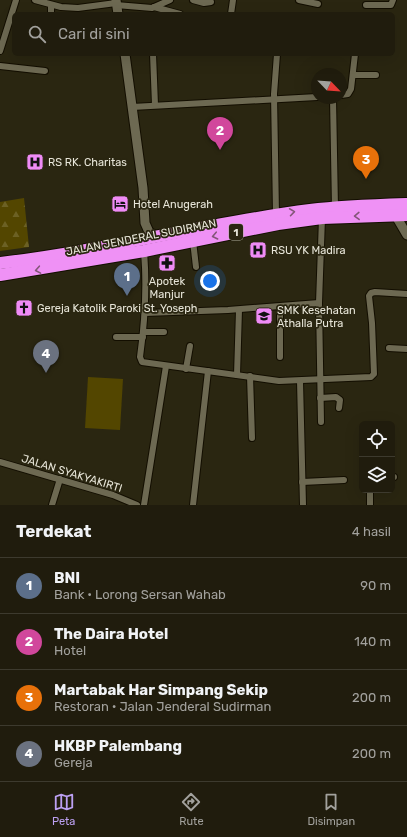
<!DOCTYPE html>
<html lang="id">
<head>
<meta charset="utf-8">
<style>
	:root { --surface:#201c0d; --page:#2d291b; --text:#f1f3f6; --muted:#a2a19d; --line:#3d3a2e; --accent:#bca0f2 }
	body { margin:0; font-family:Rubik,sans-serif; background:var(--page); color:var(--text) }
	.controls { position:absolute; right:12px; bottom:12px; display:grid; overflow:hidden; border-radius:6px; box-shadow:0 4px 16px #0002 }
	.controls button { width:36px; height:36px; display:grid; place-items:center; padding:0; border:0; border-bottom:1px solid var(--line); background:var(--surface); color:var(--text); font:20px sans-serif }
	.compass { position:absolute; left:311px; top:68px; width:36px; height:36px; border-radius:50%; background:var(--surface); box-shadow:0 4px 16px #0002; rotate:115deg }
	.you { position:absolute; left:210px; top:281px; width:14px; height:14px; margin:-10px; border:3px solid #fff; border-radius:50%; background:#1a73e8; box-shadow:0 0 0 6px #1a73e833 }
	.badge { display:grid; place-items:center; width:26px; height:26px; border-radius:50%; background:var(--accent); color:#fff; font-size:13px; font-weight:700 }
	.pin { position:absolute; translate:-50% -33px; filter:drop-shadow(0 1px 2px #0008) }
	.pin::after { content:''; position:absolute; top:21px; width:14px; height:12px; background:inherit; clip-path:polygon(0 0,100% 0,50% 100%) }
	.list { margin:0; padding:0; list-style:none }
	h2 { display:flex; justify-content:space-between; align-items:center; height:52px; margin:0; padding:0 16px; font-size:17px }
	h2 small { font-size:13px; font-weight:400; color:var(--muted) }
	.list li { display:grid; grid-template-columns:26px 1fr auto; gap:12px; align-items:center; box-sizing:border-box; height:56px; padding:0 16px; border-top:1px solid var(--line) }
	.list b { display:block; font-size:15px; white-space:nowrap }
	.list p { margin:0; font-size:13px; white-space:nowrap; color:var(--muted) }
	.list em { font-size:13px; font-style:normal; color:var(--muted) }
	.icon { flex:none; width:22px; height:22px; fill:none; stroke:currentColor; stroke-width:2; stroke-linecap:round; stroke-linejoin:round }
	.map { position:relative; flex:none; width:407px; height:505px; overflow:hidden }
	.search { position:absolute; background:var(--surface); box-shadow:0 4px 16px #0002; left:12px; right:12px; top:12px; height:44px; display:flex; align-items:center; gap:10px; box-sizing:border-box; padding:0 14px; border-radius:6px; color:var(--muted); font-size:15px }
	.sheet { height:276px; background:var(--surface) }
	nav { display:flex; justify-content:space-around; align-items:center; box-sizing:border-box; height:56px; border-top:1px solid var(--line); background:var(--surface); font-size:11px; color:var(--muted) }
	nav a { display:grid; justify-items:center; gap:2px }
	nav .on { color:var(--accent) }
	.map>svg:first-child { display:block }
</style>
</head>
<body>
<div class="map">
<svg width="407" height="505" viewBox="0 0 407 505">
	<defs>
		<pattern id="forest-firs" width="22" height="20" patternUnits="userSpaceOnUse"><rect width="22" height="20" fill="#534600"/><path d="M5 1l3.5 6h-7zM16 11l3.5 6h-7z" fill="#6c6124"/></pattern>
	</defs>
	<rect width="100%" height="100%" fill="#2a2611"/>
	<polygon fill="url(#forest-firs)" points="24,198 29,247 0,251 0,202"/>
	<polygon fill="#534600" points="88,377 123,379 120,430 85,428"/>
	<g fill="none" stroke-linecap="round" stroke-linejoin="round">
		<g stroke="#130e00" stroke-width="8">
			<g id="street">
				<polyline points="35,0 61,7 78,8 116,3"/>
				<polyline points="193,0 204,3 211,2"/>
				<polyline points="299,0 318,4"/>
				<polyline points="116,5 152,8 170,0"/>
				<polyline points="366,5 391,5 393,0"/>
				<polyline points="154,7 180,14"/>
				<polyline points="51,14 51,5"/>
				<polyline points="231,14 233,0"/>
				<polyline points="0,51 16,0"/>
				<polyline points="153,54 155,105"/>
				<polyline points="0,66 45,71"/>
				<polyline points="353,75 376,75"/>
				<polyline points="341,95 348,94 351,89 355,54"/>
				<polyline points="333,98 335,208"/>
				<polyline points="132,107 317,97"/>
				<polyline points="276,214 274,94 277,54"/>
				<polyline points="193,241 196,267"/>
				<path d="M144,251c3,36 1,70 -4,106l2,5 137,19 92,-4 3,-3 -2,-51 -3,-27 2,-3 4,-1 32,2"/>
				<polyline points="280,307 280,357"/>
				<polyline points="145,313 228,310 319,303"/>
				<polyline points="144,332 164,332"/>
				<polyline points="116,337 143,337"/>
				<polyline points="389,348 407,349"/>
				<polyline points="186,369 190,346"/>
				<polyline points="237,375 239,310"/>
				<polyline points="250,376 252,438"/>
				<polyline points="300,381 303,505"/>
				<polyline points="320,398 336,397 340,400 339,408"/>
				<polyline points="321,422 319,303 322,218"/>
				<polyline points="0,462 113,495 137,505"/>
				<polyline points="392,477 394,477"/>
				<polyline points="302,482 344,480"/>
				<polyline points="52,505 60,479"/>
				<polyline points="144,505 166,366"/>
				<polyline points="193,505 208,371"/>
				<polyline points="370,505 370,490"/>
			</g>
		</g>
		<g stroke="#130e00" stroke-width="11">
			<g id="secondary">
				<polyline points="116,0 118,14"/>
				<polyline points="125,54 143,188 145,223 149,232 157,237"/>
				<polyline points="393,211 407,235"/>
			</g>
		</g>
		<g stroke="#130e00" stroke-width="14">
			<g id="highway">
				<path d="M0,263c104,-12 206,-40 310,-53 32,-4 65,-5 97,-6"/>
				<polyline points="0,275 144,251 278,224 322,218 407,215"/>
			</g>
		</g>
		<use href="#street" stroke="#6d6952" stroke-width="6"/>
		<use href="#secondary" stroke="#6d6952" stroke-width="9"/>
		<use href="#highway" stroke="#ef91f5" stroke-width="12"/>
	</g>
	<defs><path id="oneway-chevron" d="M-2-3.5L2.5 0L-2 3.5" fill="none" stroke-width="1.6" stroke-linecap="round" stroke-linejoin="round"/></defs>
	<g stroke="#835678">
		<use href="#oneway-chevron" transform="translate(292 212) rotate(-8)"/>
		<use href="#oneway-chevron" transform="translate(357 216) rotate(178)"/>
		<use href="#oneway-chevron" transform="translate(215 236) rotate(168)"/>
		<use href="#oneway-chevron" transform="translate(38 270) rotate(170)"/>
	</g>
	<defs>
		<g id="hospital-square" transform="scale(0.9)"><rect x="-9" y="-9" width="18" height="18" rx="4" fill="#ef8bf6" stroke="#2a2611"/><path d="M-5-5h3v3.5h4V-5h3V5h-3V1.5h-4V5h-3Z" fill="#111"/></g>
		<g id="hotel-square" transform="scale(0.9)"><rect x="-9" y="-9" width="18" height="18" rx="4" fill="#ef8bf6" stroke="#2a2611"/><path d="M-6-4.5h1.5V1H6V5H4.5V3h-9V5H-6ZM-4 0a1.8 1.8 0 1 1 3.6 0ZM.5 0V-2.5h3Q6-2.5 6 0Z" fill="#111"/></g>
		<g id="pharmacy-square" transform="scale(0.9)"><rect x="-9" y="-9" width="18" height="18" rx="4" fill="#ef8bf6" stroke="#2a2611"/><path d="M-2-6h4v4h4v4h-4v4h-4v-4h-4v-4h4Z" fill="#111"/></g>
		<g id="church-square" transform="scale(0.9)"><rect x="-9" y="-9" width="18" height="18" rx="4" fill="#ef8bf6" stroke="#2a2611"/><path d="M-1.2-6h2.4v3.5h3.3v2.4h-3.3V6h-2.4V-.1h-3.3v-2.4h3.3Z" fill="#111"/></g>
		<g id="school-square" transform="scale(0.9)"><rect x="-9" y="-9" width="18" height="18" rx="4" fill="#ef8bf6" stroke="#2a2611"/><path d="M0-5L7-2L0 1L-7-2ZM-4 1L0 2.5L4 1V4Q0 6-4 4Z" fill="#111"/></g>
	</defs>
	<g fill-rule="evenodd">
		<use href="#hospital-square" x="35" y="162"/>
		<use href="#hotel-square" x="120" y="204"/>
		<use href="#hospital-square" x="258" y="250"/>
		<use href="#pharmacy-square" x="167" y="263"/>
		<use href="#church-square" x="24" y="308"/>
		<use href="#school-square" x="264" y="316"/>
	</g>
	<g text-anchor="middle" stroke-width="3.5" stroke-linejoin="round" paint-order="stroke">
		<rect fill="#2a2611" stroke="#aeac9c" stroke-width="1" x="229" y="224" width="14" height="16" rx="3"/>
		<g font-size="10" font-weight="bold" fill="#e7e5d8">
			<text x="236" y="236">1</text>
		</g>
		<g font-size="11" fill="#e7e5d8" stroke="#2a2611" text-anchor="start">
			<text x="48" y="166">RS RK. Charitas</text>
			<text x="133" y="208">Hotel Anugerah</text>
			<text x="271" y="254">RSU YK Madira</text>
			<text x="167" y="285" text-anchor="middle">Apotek<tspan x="167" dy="13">Manjur</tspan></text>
			<text x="37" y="312">Gereja Katolik Paroki St. Yoseph</text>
			<text x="277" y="314">SMK Kesehatan<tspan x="277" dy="13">Athalla Putra</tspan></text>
		</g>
		<g font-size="11" fill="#e7e5d8" stroke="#2a2611">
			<text transform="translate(141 237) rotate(-11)" y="4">JALAN JENDERAL SUDIRMAN</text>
			<text transform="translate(72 473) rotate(17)" y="4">JALAN SYAKYAKIRTI</text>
		</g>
	</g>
</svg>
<div class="controls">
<button><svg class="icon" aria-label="locate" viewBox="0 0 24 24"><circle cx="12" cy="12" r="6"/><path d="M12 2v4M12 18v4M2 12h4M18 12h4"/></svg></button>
<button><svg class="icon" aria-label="layers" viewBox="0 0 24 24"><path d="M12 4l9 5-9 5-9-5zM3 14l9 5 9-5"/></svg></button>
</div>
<svg class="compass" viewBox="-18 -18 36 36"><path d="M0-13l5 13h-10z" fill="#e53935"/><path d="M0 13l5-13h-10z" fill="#a2a19d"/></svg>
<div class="you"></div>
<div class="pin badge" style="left:127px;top:296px;background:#5c6f8a">1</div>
<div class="pin badge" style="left:220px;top:150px;background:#d1479c">2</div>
<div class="pin badge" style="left:366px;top:179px;background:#e8710a">3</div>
<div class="pin badge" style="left:46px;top:373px;background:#6b7280">4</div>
<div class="search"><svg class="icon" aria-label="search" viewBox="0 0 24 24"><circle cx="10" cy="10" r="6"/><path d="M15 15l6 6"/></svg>Cari di sini</div>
</div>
<section class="sheet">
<h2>Terdekat<small>4 hasil</small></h2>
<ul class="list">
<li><span class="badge" style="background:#5c6f8a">1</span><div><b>BNI</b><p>Bank · Lorong Sersan Wahab</p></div><em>90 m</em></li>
<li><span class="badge" style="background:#d1479c">2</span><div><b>The Daira Hotel</b><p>Hotel</p></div><em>140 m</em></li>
<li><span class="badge" style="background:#e8710a">3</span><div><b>Martabak Har Simpang Sekip</b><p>Restoran · Jalan Jenderal Sudirman</p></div><em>200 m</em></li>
<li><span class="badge" style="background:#6b7280">4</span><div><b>HKBP Palembang</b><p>Gereja</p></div><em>200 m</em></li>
</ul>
</section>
<nav>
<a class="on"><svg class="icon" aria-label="map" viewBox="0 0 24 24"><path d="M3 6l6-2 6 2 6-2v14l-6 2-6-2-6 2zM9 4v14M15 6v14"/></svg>Peta</a>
<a><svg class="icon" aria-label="directions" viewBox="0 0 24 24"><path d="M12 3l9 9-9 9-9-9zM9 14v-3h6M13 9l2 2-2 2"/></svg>Rute</a>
<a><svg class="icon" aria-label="saved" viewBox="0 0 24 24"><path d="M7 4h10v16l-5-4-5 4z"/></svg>Disimpan</a>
</nav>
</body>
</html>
